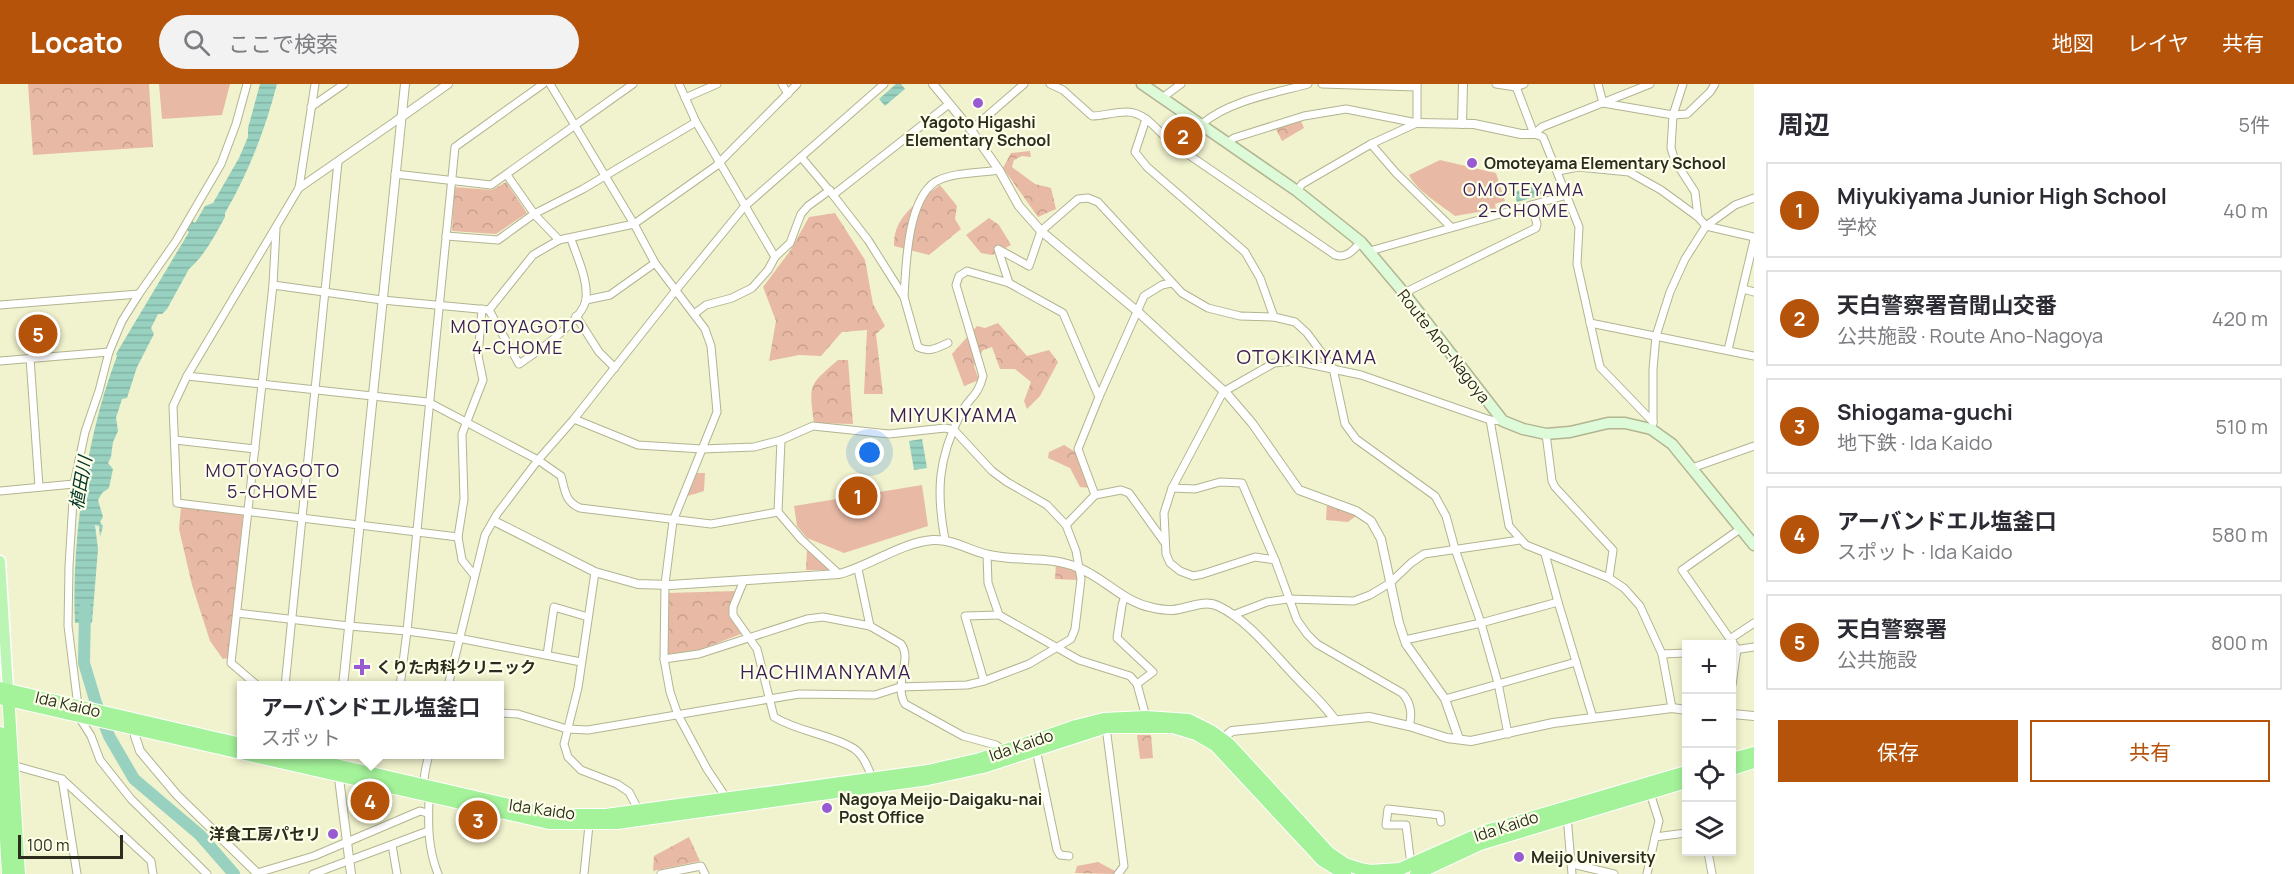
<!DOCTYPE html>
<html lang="ja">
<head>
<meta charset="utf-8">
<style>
	:root { --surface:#fff; --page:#f2f2f3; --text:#2b2b33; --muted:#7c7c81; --line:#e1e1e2; --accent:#b45309 }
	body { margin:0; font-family:Manrope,"Noto Sans JP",sans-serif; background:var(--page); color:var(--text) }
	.controls { position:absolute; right:18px; bottom:18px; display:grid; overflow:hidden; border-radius:0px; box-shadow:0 3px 9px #0003 }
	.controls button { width:54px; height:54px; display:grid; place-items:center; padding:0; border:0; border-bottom:2px solid var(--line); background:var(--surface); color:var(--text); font:30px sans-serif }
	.scale { position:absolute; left:18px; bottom:15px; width:105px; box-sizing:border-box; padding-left:6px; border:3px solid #2c2c1e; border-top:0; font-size:16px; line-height:21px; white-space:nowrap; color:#2c2c1e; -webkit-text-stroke:4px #feffe9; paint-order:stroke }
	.you { position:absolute; left:870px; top:369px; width:21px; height:21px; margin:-15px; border:4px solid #fff; border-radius:50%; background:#1a73e8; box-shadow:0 0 0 9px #1a73e833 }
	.badge { display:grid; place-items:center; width:39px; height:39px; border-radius:50%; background:var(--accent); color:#fff; font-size:20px; font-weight:700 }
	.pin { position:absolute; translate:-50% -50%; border:3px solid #fff; box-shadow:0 2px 6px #0006 }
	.popup { position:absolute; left:237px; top:597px; width:267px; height:78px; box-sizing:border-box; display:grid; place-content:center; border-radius:0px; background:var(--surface); filter:drop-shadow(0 2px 4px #0005); font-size:20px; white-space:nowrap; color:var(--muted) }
	.popup b { font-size:22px; color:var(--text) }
	.popup::after { content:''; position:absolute; left:50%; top:100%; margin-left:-12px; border:12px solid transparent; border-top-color:var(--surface) }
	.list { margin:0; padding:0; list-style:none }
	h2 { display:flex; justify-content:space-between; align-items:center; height:78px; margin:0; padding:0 24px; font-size:26px }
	h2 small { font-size:20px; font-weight:400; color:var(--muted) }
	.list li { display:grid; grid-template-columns:39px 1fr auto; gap:18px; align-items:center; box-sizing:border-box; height:96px; margin:0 12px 12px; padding:0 12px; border:2px solid var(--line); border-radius:0px }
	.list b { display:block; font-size:22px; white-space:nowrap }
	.list p { margin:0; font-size:20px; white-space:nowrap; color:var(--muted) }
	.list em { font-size:20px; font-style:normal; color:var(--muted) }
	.actions { display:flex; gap:12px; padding:18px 24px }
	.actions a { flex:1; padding:14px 0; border:2px solid var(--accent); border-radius:0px; text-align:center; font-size:21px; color:var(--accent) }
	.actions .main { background:var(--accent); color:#fff }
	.icon { flex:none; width:33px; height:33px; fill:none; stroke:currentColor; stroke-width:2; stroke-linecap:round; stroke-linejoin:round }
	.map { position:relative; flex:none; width:1754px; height:790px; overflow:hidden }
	header { display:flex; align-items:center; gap:36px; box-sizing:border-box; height:84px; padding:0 30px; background:var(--accent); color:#fff }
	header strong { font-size:28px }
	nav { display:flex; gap:33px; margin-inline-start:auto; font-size:21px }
	.search { width:420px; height:54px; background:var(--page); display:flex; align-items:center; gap:15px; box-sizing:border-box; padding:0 21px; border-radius:33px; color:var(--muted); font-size:22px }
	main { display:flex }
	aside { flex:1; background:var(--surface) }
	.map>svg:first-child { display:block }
</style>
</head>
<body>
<header>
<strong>Locato</strong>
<div class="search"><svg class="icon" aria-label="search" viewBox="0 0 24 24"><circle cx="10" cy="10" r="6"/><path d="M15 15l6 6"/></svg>ここで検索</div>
<nav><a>地図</a><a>レイヤ</a><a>共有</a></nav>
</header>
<main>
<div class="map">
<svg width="1754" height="790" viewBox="0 0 1754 790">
	<defs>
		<pattern id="forest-crowns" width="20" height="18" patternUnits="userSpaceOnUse" patternTransform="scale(1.5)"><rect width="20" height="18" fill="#e8baa6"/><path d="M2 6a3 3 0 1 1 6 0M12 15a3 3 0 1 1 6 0" fill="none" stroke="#c7a08e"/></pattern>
		<pattern id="water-rules" width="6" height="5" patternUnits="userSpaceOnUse" patternTransform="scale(1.5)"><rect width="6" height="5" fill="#98d1c0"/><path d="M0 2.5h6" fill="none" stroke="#83b4a5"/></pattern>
	</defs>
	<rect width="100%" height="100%" fill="#f1f3ce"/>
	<g fill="#e8baa6">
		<polygon points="159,0 230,0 222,31 162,35"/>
		<path d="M1440,76l56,13 9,28 -10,3 1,5 -41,7c-15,-12 -37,-24 -46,-41z"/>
		<polygon points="922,401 928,442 844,469 807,454 797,442 794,422"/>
	</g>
	<g fill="url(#forest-crowns)">
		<polygon points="28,0 149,0 153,63 33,71"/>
		<polygon points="1300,35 1304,44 1282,57 1275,43"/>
		<polygon points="1030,67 1031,73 1022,72 1014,76 1012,83 1035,100 1051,104 1056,125 1038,133 1003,84 1011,69"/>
		<polygon points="506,98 527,129 496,150 452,147 454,103 492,106"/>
		<path d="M940,101l17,21 -2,13 6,10 -32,26 -35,-9c-1,-30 25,-45 46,-61z"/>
		<polygon points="835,129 865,176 873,220 885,242 876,250 883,310 864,310 867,246 842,248 821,272 799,271 769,277 776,237 763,203 790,167 809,133"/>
		<polygon points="989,134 999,141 1011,161 992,171 981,169 966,151"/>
		<polygon points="998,239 1027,272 1049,266 1058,278 1040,312 1027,325 1024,317 1031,298 1015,285 1000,285 992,263 983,266 974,282 979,296 964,302 952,270 977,242 985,244"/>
		<path d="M838,276h10l5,64 -39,-1c-5,-39 -6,-37 24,-63z"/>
		<polygon points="1064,361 1085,374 1090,404 1080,403 1070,384 1048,374 1049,368"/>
		<polygon points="693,389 705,389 704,407 684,413"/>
		<polygon points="1327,418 1355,428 1356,432 1348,438 1326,436"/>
		<polygon points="181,423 241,430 243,432 228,574 223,575 210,557 192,501 179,445"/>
		<polygon points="807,465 827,483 828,486 806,486"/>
		<polygon points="1056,479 1077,485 1077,496 1055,495"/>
		<path d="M736,507c-9,21 -6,24 5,43l-42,16 -31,4v-61z"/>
		<polygon points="1137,651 1151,651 1153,674 1140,675"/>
		<polygon points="689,753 700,777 653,787 654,772"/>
		<polygon points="1098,778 1115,787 1113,790 1075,789 1077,782"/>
	</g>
	<g fill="url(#water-rules)">
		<path d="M260,0h17c-12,46 -28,88 -52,129v4c-11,20 -20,38 -36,52l-22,40 -5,5h-4l-7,14 3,6 -17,33 -10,31 -5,1 -6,19 2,13 -5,11 -2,15 -3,6 5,6 -4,19 -7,5 -4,7 5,17 -3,5 3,4 -3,11 -1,-11 -4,-1 3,24 -6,74h-17c-4,-84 12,-189 42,-267l-1,-2 73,-122 -3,-3 5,-9 4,3 10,-17 8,-3 26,-45 9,-21v-9z"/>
		<polygon points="896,0 901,0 905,5 885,22 879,15"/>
		<polygon points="1539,101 1542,111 1517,118 1514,108"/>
		<polygon points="922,355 927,384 914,386 909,357"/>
	</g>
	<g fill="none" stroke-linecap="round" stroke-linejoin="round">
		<polyline stroke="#98d1c0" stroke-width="12" points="85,524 84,579 96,619 109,652 134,695 200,751 234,790"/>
		<g stroke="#b3b491" stroke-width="9">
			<g id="minor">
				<polyline points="315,0 299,104 187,292 173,322 177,419 458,453 462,476 474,491"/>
				<polyline points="550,0 634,140 655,179 705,245 711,262 717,328 673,437 665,500 664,575 670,608 678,631 707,685 727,715"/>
				<polyline points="679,0 696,38 775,173"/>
				<polyline points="782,0 788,10"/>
				<path d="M1050,0l13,6 29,26c11,0 22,-4 34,-4 18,-1 32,19 44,30l165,113c12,4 18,-5 26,-13"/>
				<polyline points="1322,0 1417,3"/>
				<polyline points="1496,0 1516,3 1524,0"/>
				<polyline points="1515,0 1534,50 1543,53 1579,143 1577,180 1600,283 1653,338"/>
				<polyline points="1598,0 1603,19 1673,31 1687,30 1710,8 1715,0"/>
				<polyline points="1683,0 1673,31 1671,64 1675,77 1695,108 1698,133"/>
				<polyline points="685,14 717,0"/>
				<polyline points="1162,14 1181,0"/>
				<polyline points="311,23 344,0"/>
				<polyline points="1146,35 1135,68 1147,83 1245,168 1260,194 1274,233"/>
				<polyline points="1417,39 1417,0"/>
				<path d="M1202,40c26,-23 73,-31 106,-40"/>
				<polyline points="971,46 1024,0"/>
				<polyline points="1534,50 1542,43 1650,0"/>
				<polyline points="1227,59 1234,54 1304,32 1346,25 1417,39"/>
				<polyline points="1371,60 1396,89 1451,143"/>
				<path d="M801,73l32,38 35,45 36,57 14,50c11,6 19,1 30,-4"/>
				<polyline points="1558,87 1578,83 1629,88 1661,106 1698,133 1706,142 1754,153"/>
				<polyline points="395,90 491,101 633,0"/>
				<polyline points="507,91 535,131 559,156"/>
				<polyline points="299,104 400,34"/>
				<polyline points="1297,107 1302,100 1371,60 1417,39"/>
				<polyline points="833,111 949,20"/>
				<polyline points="446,152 498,156 534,130 583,105 696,38"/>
				<polyline points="1370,167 1567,111"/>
				<polyline points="1009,199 998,165 1029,182 1041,147 1078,115 1088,114 1098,118 1182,209 1208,224 1240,232 1274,233 1295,238 1307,249 1333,284 1345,340 1356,355 1435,412 1446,432 1455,465 1481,539 1498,599 1508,650"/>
				<polyline points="273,201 382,216 489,226 533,171 559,156 634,140 716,82 797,0"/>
				<polyline points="1743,205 1754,208"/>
				<polyline points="1404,209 1536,144 1537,140 1531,121"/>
				<path d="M904,213c2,-31 3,-96 31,-115 17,-10 45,-9 64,-12"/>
				<polyline points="586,216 610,211 655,179"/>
				<polyline points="0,221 139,210"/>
				<path d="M489,226l30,54c18,-12 64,-43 67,-65 2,-20 -9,-42 -15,-60"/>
				<polyline points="694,230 706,221 732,214 752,204 768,186 775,173 790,159 801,130 808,122 830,106"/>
				<polyline points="576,232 599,268 615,284"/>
				<polyline points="1590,239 1754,272"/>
				<polyline points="1728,266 1754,156"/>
				<polyline points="30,274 39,403"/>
				<polyline points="0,277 109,268"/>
				<path d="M187,292l241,26 110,58 23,16c4,14 4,26 19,32l131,16 67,-12"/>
				<polyline points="1490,336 1509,442 1526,461 1609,494 1624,504 1640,522 1662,570 1672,624"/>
				<polyline points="1653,339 1653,285 1656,252 1670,208 1685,175 1706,142 1735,121 1754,114"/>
				<polyline points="1546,350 1552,397 1555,403 1613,466 1609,494"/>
				<polyline points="175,356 255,365"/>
				<polyline points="781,356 778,428 801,455 839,490"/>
				<polyline points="1692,384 1754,362"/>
				<path d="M1172,404l23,1 25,-7 22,1 33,77 22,60 10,14 10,10 85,49c8,8 11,21 7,33"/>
				<polyline points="0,407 74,400"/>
				<polyline points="1095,411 1121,406 1129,409 1165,459"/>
				<polyline points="1066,441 1095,411 1078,365 1099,313 1144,212 1162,201 1171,199"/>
				<polyline points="458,453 464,415 462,350 483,296 478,272 482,225"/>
				<path d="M945,456c-9,-48 -7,-81 15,-125 8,-17 18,-18 23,-39l-27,-91 3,-9 8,-5 42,12 54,30 36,84"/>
				<polyline points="1545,470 1558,518 1593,634"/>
				<polyline points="987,471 988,499 999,531 1079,576 1130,592 1137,600 1146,633"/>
				<polyline points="1275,476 1255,473 1203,490 1193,492 1180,487 1170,479 1166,470 1164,429 1172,404 1223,308 1274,279 1294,277 1361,291 1490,336 1503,337"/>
				<polyline points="858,485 870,542"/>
				<polyline points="595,488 578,604 564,660 568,673 581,686 617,700 629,708 639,727"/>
				<path d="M744,496l-11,27v8l24,34 17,68c25,15 55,17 79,31 9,5 16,20 19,31"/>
				<polyline points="1125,512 1122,521 1117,554 1153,588 1137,600"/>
				<polyline points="237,529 349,542 407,547 458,554 581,578"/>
				<polyline points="1233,531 1267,518 1288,515 1354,517 1370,511 1390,499 1411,479 1424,470 1520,456"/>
				<polyline points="1730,555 1754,539"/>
				<polyline points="1405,556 1481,539 1558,518"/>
				<polyline points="1734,566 1754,563"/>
				<polyline points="1662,570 1686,569"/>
				<polyline points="547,571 554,523 588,533"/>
				<path d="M664,575l35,-5 108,-35 16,-2 47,9 31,18c12,16 -8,39 4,60l58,32 33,9 8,6"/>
				<polyline points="984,597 965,532 999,531"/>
				<polyline points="1732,601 1737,565 1682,486 1740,445"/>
				<polyline points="258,602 231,579 273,201 276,145"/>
				<polyline points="285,602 338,78"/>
				<polyline points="400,602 407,547 455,63 543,0"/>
				<polyline points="448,602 485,451 497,430 538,376 574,335 676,206 744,123 884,0"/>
				<polyline points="1445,615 1576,578"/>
				<polyline points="78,622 68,542 69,482 74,400 85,348 99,307 109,268 122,237 139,210 176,157 221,80 236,40 247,0"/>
				<polyline points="499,629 518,630 567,645 588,646 799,610 875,611 900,603 967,601 984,597 1029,580 1071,555 1075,545 1081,495 1076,467 1066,441 1047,421 1007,398 992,387 954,346 945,344 889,350 813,342 781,356 754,363 702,365 638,361 574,335"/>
				<polyline points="79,633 91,652 100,676 131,715 207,790"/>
				<polyline points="1106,643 1124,782 1118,790"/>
				<polyline points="1036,665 1057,766 1060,771 1069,772"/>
				<path d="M429,670c-2,9 -5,19 -5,28 0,7 5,12 5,18 -1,26 -1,49 9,74"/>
				<polyline points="12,681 62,695 151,777 153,790"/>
				<polyline points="62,695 77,790"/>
				<polyline points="1650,709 1659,737 1655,753"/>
				<polyline points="1567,732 1572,790"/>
				<polyline points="392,761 397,790"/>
				<polyline points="1708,768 1712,790"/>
				<polyline points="1572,780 1614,790"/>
				<polyline points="1411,781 1406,741 1386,741 1388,725 1440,731 1441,738"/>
				<polyline points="257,789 314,772 420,727 427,729"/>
				<polyline points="313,790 428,747"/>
				<polyline points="584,790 589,741"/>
				<polyline points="661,790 701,782 705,790"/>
				<polyline points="1647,790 1655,753 1686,749"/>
			</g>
		</g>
		<g stroke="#b3b491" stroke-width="10">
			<g id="tertiary">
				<polyline points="933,0 971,46 999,86 1019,122 1041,147 1137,227 1228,311 1252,339 1299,406 1356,427 1371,437 1381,455 1399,539 1406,560 1445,615 1459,655"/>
				<polyline points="400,34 448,0"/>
				<polyline points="1417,39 1474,40 1521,50 1534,50"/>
				<polyline points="1462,40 1463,0"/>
				<path d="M494,437l101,51 43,12 32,1 169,-11c31,-8 63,-32 94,-34 20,-1 37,11 56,15 32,7 60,0 90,13 25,10 45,34 71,39 7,2 16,3 23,3 14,-1 31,-11 45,-4 30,14 54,46 77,70 13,14 29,28 40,44"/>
				<polyline points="343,602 405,0"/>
				<polyline points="1732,630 1754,632"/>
				<polyline points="136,646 135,652 140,667 177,711 258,790"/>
				<polyline points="1218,658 1232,647 1369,633 1409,642 1447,654 1471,657 1553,639 1672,624 1686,626"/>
				<polyline points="336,670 351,790"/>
			</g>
		</g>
		<g stroke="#b3b491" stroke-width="13">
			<polyline id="secondary" points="1142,0 1297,107 1361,158 1404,209 1503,337 1523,345 1546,350 1570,348 1608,339 1625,339 1651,345 1672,360 1754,461"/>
		</g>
		<g stroke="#fff" stroke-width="13">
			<polyline id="primary" points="0,477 8,606"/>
		</g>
		<g stroke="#fff" stroke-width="14">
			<g id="trunk">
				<polyline points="0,604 241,660"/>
				<polyline points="8,610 19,790"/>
				<polyline points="0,614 241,669"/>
				<polyline points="0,649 8,790"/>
				<polyline points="245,670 549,739 617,739 928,695 983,683 1106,643 1173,643 1196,650 1215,661 1322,776 1345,790"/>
				<polyline points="288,670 544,729 569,731 606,731 928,687 980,675 1076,642 1104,635 1146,633 1189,636 1211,647 1229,660 1329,769 1345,780 1360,785 1370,787 1400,785 1486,747 1686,688"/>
				<polyline points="1732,675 1754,669"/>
				<polyline points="1732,685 1754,678"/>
				<polyline points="1416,790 1480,760 1686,698"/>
			</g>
		</g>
		<use href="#minor" stroke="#fff" stroke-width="7"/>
		<use href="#tertiary" stroke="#fff" stroke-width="8"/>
		<use href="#secondary" stroke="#ddfad9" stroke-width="10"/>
		<use href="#primary" stroke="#bbf5b3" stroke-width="10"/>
		<use href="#trunk" stroke="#a4f29a" stroke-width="12"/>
	</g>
	<g fill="#985bd2" stroke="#feffe9" stroke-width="2">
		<circle cx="978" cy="19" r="6"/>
		<circle cx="1472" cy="79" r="6"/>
		<path d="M359 574h6v6h6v6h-6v6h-6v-6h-6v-6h6z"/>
		<circle cx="827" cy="724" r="6"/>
		<circle cx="333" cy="750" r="6"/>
		<circle cx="1519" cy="773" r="6"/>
	</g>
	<g text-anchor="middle" stroke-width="4.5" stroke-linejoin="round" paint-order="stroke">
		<g font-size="16" font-weight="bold" fill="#2c2c1e" stroke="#feffe9" text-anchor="start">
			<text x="978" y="44" text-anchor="middle">Yagoto Higashi<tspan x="978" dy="18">Elementary School</tspan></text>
			<text x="1484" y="85">Omoteyama Elementary School</text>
			<text x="376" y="589">くりた内科クリニック</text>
			<text x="839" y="721">Nagoya Meijo-Daigaku-nai<tspan x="839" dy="18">Post Office</tspan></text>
			<text x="321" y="756" text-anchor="end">洋食工房パセリ</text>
			<text x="1531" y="779">Meijo University</text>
		</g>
		<g font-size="16" fill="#2c2c1e" stroke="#feffe9">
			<text transform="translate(1444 262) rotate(52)" y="6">Route Ano-Nagoya</text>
			<text transform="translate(68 620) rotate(13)" y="6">Ida Kaido</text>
			<text transform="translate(1021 661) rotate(-19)" y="6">Ida Kaido</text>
			<text transform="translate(542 725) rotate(8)" y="6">Ida Kaido</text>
			<text transform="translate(1506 742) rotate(-18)" y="6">Ida Kaido</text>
		</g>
		<g font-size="18" letter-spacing="1.5" fill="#3b1d56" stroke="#feffe9">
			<text x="1524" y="112">OMOTEYAMA<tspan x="1524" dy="21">2-CHOME</tspan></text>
			<text x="518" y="249">MOTOYAGOTO<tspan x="518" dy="21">4-CHOME</tspan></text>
			<text x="273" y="393">MOTOYAGOTO<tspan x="273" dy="21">5-CHOME</tspan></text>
		</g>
		<g font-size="18" font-style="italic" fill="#01362b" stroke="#feffe9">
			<text transform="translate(81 399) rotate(-80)" y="6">植田川</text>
		</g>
		<g font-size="20" letter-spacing="1.5" fill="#3b1d56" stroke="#feffe9">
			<text x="1307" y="280">OTOKIKIYAMA</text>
			<text x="954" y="338">MIYUKIYAMA</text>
			<text x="826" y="595">HACHIMANYAMA</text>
		</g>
	</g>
</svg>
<div class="controls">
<button>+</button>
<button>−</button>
<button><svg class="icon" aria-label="locate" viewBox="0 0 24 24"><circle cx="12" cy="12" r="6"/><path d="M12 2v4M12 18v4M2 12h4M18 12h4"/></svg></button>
<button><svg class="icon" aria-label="layers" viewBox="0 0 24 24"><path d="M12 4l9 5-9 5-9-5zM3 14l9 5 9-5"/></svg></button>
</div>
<div class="scale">100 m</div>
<div class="you"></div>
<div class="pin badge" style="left:858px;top:412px">1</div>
<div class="pin badge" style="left:1183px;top:52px">2</div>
<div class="pin badge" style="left:478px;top:736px">3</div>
<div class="pin badge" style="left:370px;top:717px">4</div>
<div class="popup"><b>アーバンドエル塩釜口</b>スポット</div>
<div class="pin badge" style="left:38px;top:250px">5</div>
</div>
<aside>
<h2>周辺<small>5件</small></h2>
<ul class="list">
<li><span class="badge">1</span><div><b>Miyukiyama Junior High School</b><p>学校</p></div><em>40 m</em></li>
<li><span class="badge">2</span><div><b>天白警察署音聞山交番</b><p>公共施設 · Route Ano-Nagoya</p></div><em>420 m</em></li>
<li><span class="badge">3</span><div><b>Shiogama-guchi</b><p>地下鉄 · Ida Kaido</p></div><em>510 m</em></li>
<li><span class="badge">4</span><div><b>アーバンドエル塩釜口</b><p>スポット · Ida Kaido</p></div><em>580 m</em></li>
<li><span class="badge">5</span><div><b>天白警察署</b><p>公共施設</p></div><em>800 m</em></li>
</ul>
<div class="actions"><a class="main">保存</a><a>共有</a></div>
</aside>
</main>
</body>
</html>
